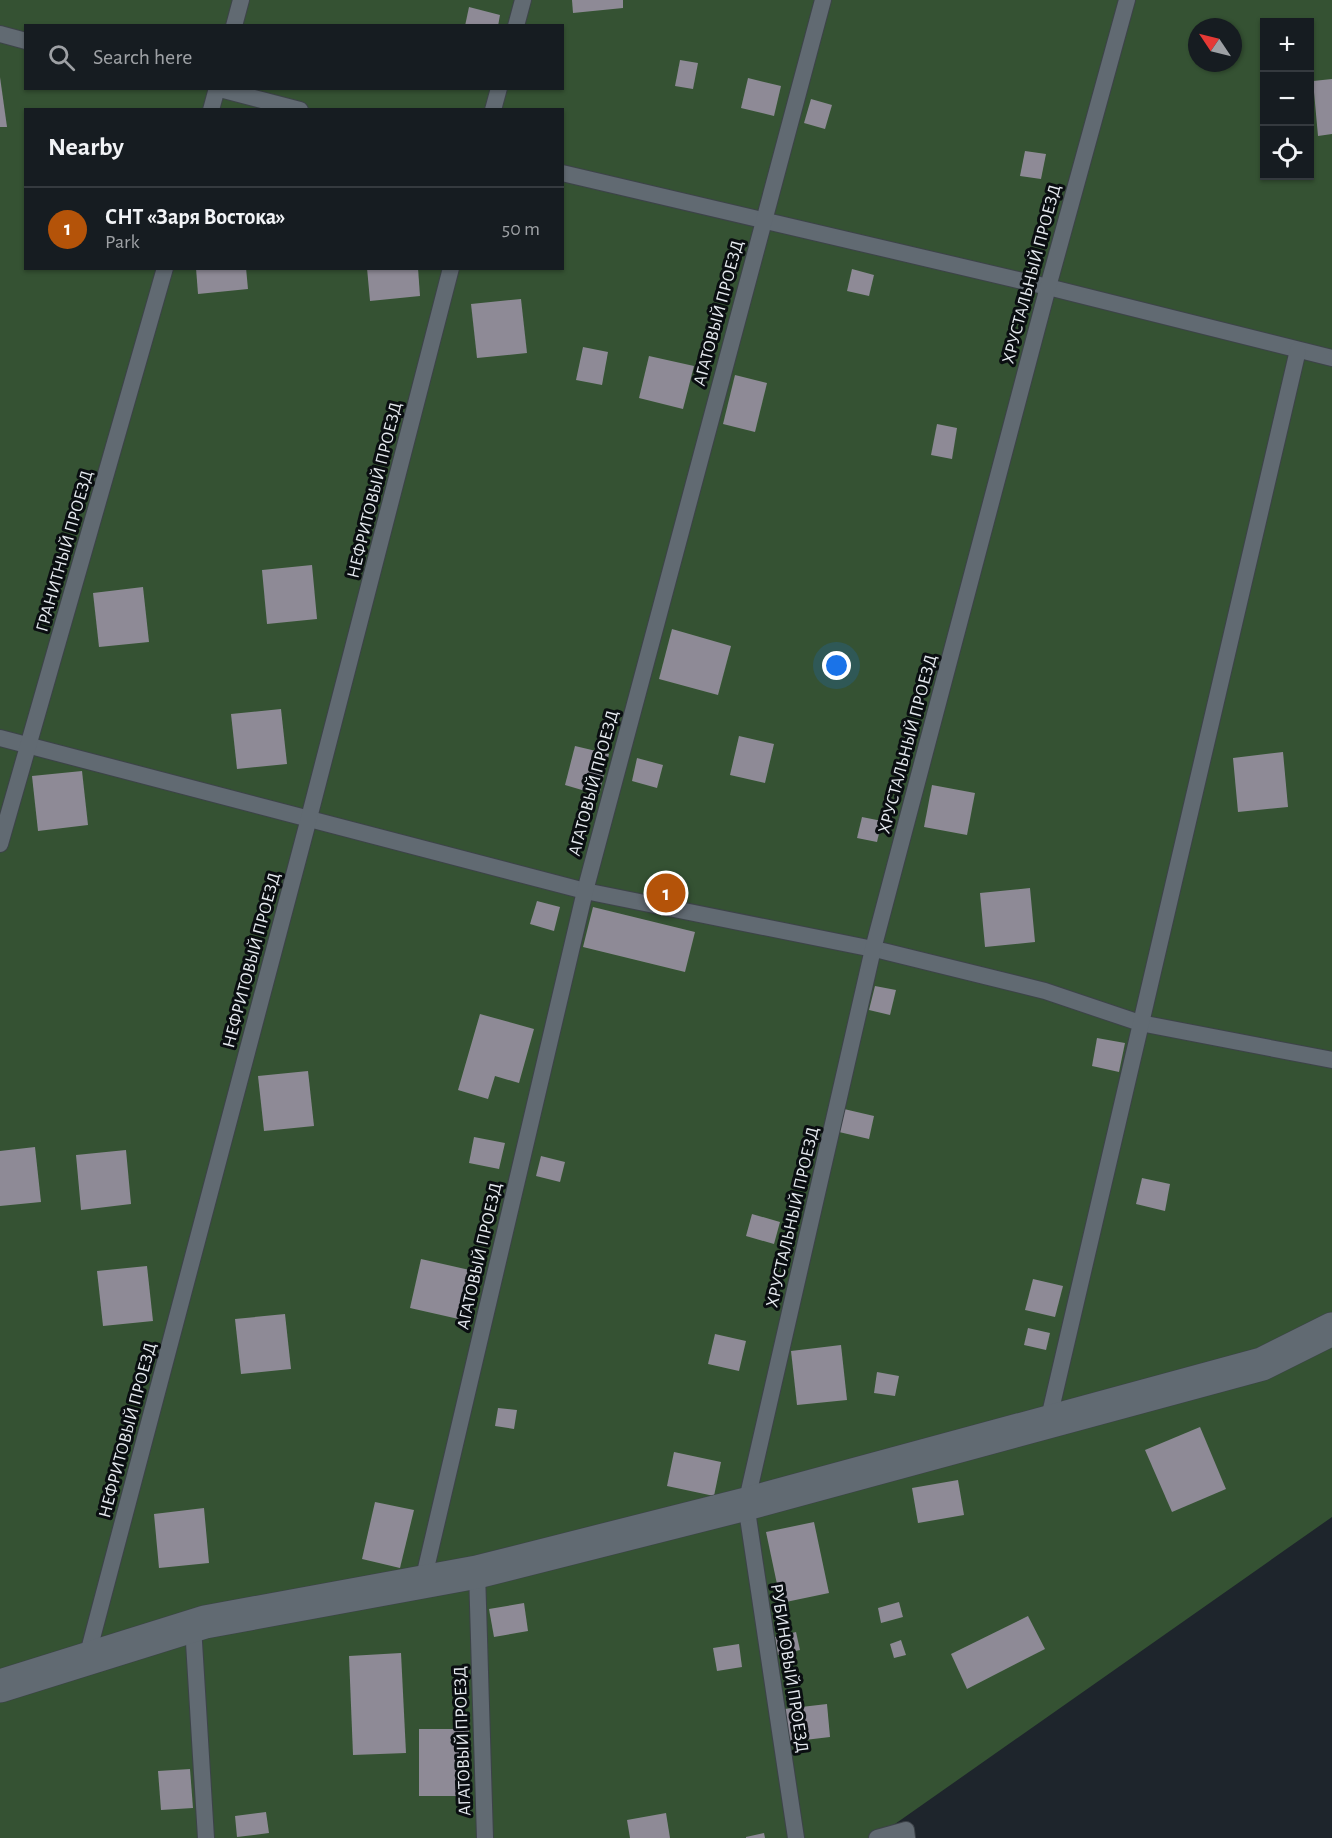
<!DOCTYPE html>
<html lang="en">
<head>
<meta charset="utf-8">
<style>
	:root { --surface:#161c21; --page:#23292e; --text:#f1f3f6; --muted:#9ea1a5; --line:#353a3f; --accent:#b45309 }
	body { margin:0; font-family:"Alegreya Sans",sans-serif; background:var(--page); color:var(--text) }
	.controls { position:absolute; right:18px; top:18px; display:grid; overflow:hidden; border-radius:0px; box-shadow:0 2px 4px #0004 }
	.controls button { width:54px; height:54px; display:grid; place-items:center; padding:0; border:0; border-bottom:2px solid var(--line); background:var(--surface); color:var(--text); font:30px sans-serif }
	.compass { position:absolute; left:1188px; top:18px; width:54px; height:54px; border-radius:50%; background:var(--surface); box-shadow:0 2px 4px #0004; rotate:305deg }
	.you { position:absolute; left:837px; top:666px; width:21px; height:21px; margin:-15px; border:4px solid #fff; border-radius:50%; background:#1a73e8; box-shadow:0 0 0 9px #1a73e833 }
	.badge { display:grid; place-items:center; width:39px; height:39px; border-radius:50%; background:var(--accent); color:#fff; font-size:20px; font-weight:700 }
	.pin { position:absolute; translate:-50% -50%; border:3px solid #fff; box-shadow:0 2px 6px #0006 }
	.list { margin:0; padding:0; list-style:none }
	h2 { display:flex; justify-content:space-between; align-items:center; height:78px; margin:0; padding:0 24px; font-size:26px }
	h2 small { font-size:20px; font-weight:400; color:var(--muted) }
	.list li { display:grid; grid-template-columns:39px 1fr auto; gap:18px; align-items:center; box-sizing:border-box; height:84px; padding:0 24px; border-top:2px solid var(--line) }
	.list b { display:block; font-size:22px; white-space:nowrap }
	.list p { margin:0; font-size:20px; white-space:nowrap; color:var(--muted) }
	.list em { font-size:20px; font-style:normal; color:var(--muted) }
	.icon { flex:none; width:33px; height:33px; fill:none; stroke:currentColor; stroke-width:2; stroke-linecap:round; stroke-linejoin:round }
	.map { position:relative; flex:none; width:1332px; height:1838px; overflow:hidden }
	.search { position:absolute; background:var(--surface); box-shadow:0 2px 4px #0004; left:24px; top:24px; width:540px; height:66px; display:flex; align-items:center; gap:15px; box-sizing:border-box; padding:0 21px; border-radius:0px; color:var(--muted); font-size:22px }
	.panel { position:absolute; background:var(--surface); box-shadow:0 2px 4px #0004; left:24px; top:108px; width:540px; height:162px; border-radius:0px }
	.map>svg:first-child { display:block }
</style>
</head>
<body>
<div class="map">
<svg width="1332" height="1838" viewBox="0 0 1332 1838">
	<rect width="100%" height="100%" fill="#1e252c"/>
	<path fill="#355233" fill-rule="evenodd" d="M0,0h1332v1517l-457,321h-875zM1264,22h46v154h-46zM26,26h536v62h-536zM1197,27h36v36h-36zM26,110h536v158h-536z"/>
	<g fill="#8e8a96">
		<polygon points="572,0 623,0 623,8 573,13"/>
		<polygon points="469,7 500,15 498,26 465,26"/>
		<polygon points="680,60 698,63 693,89 675,86"/>
		<polygon points="0,77 7,127 0,127"/>
		<polygon points="748,78 781,86 774,116 741,108"/>
		<polygon points="1332,79 1332,134 1318,136 1313,81"/>
		<polygon points="811,99 832,105 825,129 804,123"/>
		<polygon points="1025,151 1046,154 1041,179 1020,176"/>
		<polygon points="196,268 246,268 248,289 198,294"/>
		<polygon points="367,268 418,268 420,296 370,301"/>
		<polygon points="852,269 874,275 869,296 847,291"/>
		<polygon points="521,299 527,353 477,358 471,304"/>
		<polygon points="583,347 608,352 602,385 576,380"/>
		<polygon points="649,356 694,366 683,409 639,398"/>
		<polygon points="735,375 767,383 755,432 723,424"/>
		<polygon points="937,424 957,428 952,459 931,455"/>
		<polygon points="312,565 317,619 267,624 262,570"/>
		<polygon points="143,587 149,642 99,647 93,593"/>
		<polygon points="672,629 731,646 718,695 659,679"/>
		<polygon points="281,709 287,764 237,769 231,714"/>
		<polygon points="739,736 774,744 765,783 730,775"/>
		<polygon points="575,746 609,754 599,795 565,785"/>
		<polygon points="1283,752 1288,807 1238,812 1233,758"/>
		<polygon points="637,758 663,765 657,788 632,781"/>
		<polygon points="82,771 88,825 38,831 32,776"/>
		<polygon points="932,785 975,793 967,835 924,827"/>
		<polygon points="862,817 882,821 877,842 857,838"/>
		<polygon points="1030,888 1035,942 985,947 980,893"/>
		<polygon points="537,901 560,907 554,931 530,924"/>
		<polygon points="593,907 695,932 685,972 583,947"/>
		<polygon points="875,986 896,990 890,1015 869,1010"/>
		<polygon points="480,1014 534,1029 519,1083 495,1076 488,1099 458,1090"/>
		<polygon points="1097,1038 1125,1043 1119,1072 1092,1066"/>
		<polygon points="308,1071 314,1126 264,1131 258,1076"/>
		<polygon points="844,1109 874,1116 869,1139 839,1132"/>
		<polygon points="474,1137 505,1143 499,1169 469,1163"/>
		<polygon points="35,1147 41,1202 0,1206 0,1151"/>
		<polygon points="126,1150 131,1204 81,1210 76,1155"/>
		<polygon points="541,1156 565,1162 560,1182 536,1176"/>
		<polygon points="1142,1178 1170,1184 1165,1211 1136,1204"/>
		<polygon points="752,1214 780,1222 774,1244 746,1236"/>
		<polygon points="421,1259 474,1271 463,1320 410,1308"/>
		<polygon points="147,1266 153,1321 103,1326 97,1271"/>
		<polygon points="1033,1279 1063,1286 1055,1317 1025,1310"/>
		<polygon points="285,1314 291,1369 241,1374 235,1319"/>
		<polygon points="1028,1328 1050,1333 1046,1350 1024,1345"/>
		<polygon points="715,1334 746,1341 739,1371 708,1364"/>
		<polygon points="841,1345 847,1400 797,1405 791,1351"/>
		<polygon points="877,1372 899,1376 895,1396 874,1393"/>
		<polygon points="498,1408 517,1410 514,1429 495,1426"/>
		<polygon points="1200,1427 1226,1489 1172,1512 1145,1450"/>
		<polygon points="674,1452 721,1462 714,1496 667,1486"/>
		<polygon points="958,1480 964,1515 918,1523 912,1488"/>
		<polygon points="375,1502 414,1510 400,1568 362,1559"/>
		<polygon points="204,1508 209,1563 159,1568 154,1514"/>
		<polygon points="814,1522 829,1593 781,1603 766,1532"/>
		<polygon points="899,1602 903,1617 881,1623 878,1608"/>
		<polygon points="524,1603 528,1631 494,1637 489,1609"/>
		<polygon points="1028,1616 1045,1649 967,1689 951,1654"/>
		<polygon points="796,1632 800,1650 778,1655 775,1637"/>
		<polygon points="901,1640 906,1655 894,1658 890,1644"/>
		<polygon points="739,1644 742,1667 717,1671 713,1648"/>
		<polygon points="401,1653 406,1753 353,1755 349,1656"/>
		<polygon points="827,1704 830,1737 788,1742 784,1709"/>
		<rect x="419" y="1729" width="50" height="67"/>
		<polygon points="190,1769 193,1808 161,1810 158,1771"/>
		<polygon points="266,1812 269,1833 237,1837 235,1816"/>
		<polygon points="666,1813 670,1838 630,1838 627,1820"/>
		<polygon points="764,1833 765,1838 746,1838 746,1837"/>
	</g>
	<g fill="none" stroke-linecap="round" stroke-linejoin="round">
		<g stroke="#3d4349" stroke-width="18">
			<g id="lane">
				<polyline points="234,26 241,0"/>
				<polyline points="516,26 523,0"/>
				<polyline points="0,34 26,41"/>
				<polyline points="216,88 300,110"/>
				<polyline points="211,110 217,88"/>
				<polyline points="493,110 499,88"/>
				<polyline points="562,173 1048,287 1332,358"/>
				<polyline points="0,738 585,891 883,951 1045,991 1140,1023 1332,1060"/>
				<polyline points="0,844 165,268"/>
				<polyline points="1048,1422 1298,350"/>
				<polyline points="477,1572 485,1838"/>
				<polyline points="423,1581 585,891 823,0"/>
				<polyline points="193,1626 206,1838"/>
				<polyline points="86,1661 309,818 451,268"/>
				<polyline points="796,1838 746,1504 873,949 1048,287 1127,0"/>
				<polyline points="877,1838 906,1830 907,1838"/>
			</g>
		</g>
		<g stroke="#3d4349" stroke-width="34">
			<polyline id="street" points="0,1686 205,1622 477,1572 746,1504 1262,1364 1332,1329"/>
		</g>
		<use href="#lane" stroke="#616a72" stroke-width="16"/>
		<use href="#street" stroke="#616a72" stroke-width="33"/>
	</g>
	<g text-anchor="middle" stroke-width="6" stroke-linejoin="round" paint-order="stroke">
		<g font-size="18" fill="#e5e9ef" stroke="#0a0e11">
			<text transform="translate(1031 274) rotate(-75)" y="6">ХРУСТАЛЬНЫЙ ПРОЕЗД</text>
			<text transform="translate(718 313) rotate(-75)" y="6">АГАТОВЫЙ ПРОЕЗД</text>
			<text transform="translate(374 490) rotate(-76)" y="6">НЕФРИТОВЫЙ ПРОЕЗД</text>
			<text transform="translate(64 551) rotate(-74)" y="6">ГРАНИТНЫЙ ПРОЕЗД</text>
			<text transform="translate(907 744) rotate(-75)" y="6">ХРУСТАЛЬНЫЙ ПРОЕЗД</text>
			<text transform="translate(593 783) rotate(-75)" y="6">АГАТОВЫЙ ПРОЕЗД</text>
			<text transform="translate(251 960) rotate(-75)" y="6">НЕФРИТОВЫЙ ПРОЕЗД</text>
			<text transform="translate(792 1217) rotate(-77)" y="6">ХРУСТАЛЬНЫЙ ПРОЕЗД</text>
			<text transform="translate(479 1256) rotate(-77)" y="6">АГАТОВЫЙ ПРОЕЗД</text>
			<text transform="translate(127 1430) rotate(-75)" y="6">НЕФРИТОВЫЙ ПРОЕЗД</text>
			<text transform="translate(790 1668) rotate(81)" y="6">РУБИНОВЫЙ ПРОЕЗД</text>
			<text transform="translate(462 1741) rotate(-92)" y="6">АГАТОВЫЙ ПРОЕЗД</text>
		</g>
	</g>
</svg>
<div class="controls">
<button>+</button>
<button>−</button>
<button><svg class="icon" aria-label="locate" viewBox="0 0 24 24"><circle cx="12" cy="12" r="6"/><path d="M12 2v4M12 18v4M2 12h4M18 12h4"/></svg></button>
</div>
<svg class="compass" viewBox="-18 -18 36 36"><path d="M0-13l5 13h-10z" fill="#e53935"/><path d="M0 13l5-13h-10z" fill="#9ea1a5"/></svg>
<div class="you"></div>
<div class="pin badge" style="left:666px;top:893px">1</div>
<div class="search"><svg class="icon" aria-label="search" viewBox="0 0 24 24"><circle cx="10" cy="10" r="6"/><path d="M15 15l6 6"/></svg>Search here</div>
<section class="panel">
<h2>Nearby<small></small></h2>
<ul class="list">
<li><span class="badge">1</span><div><b>СНТ «Заря Востока»</b><p>Park</p></div><em>50 m</em></li>
</ul>
</section>
</div>
</body>
</html>
